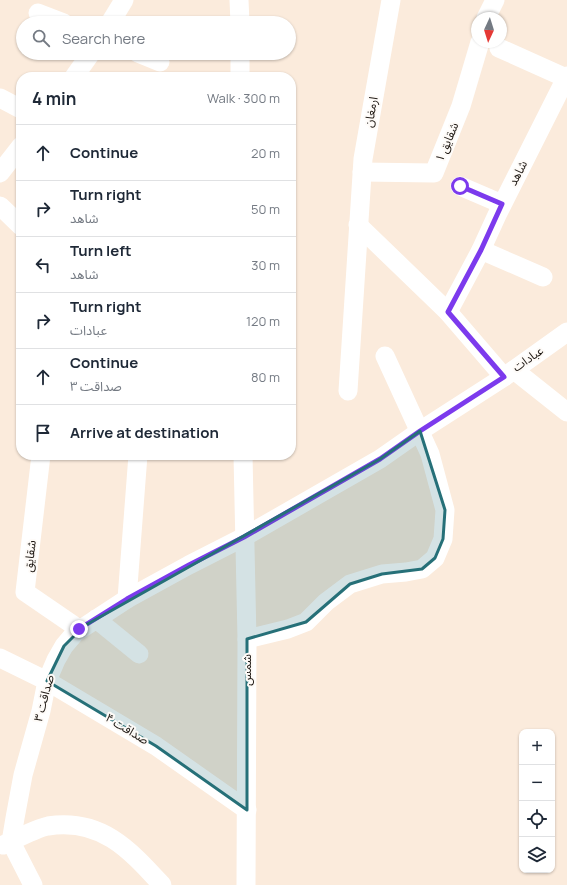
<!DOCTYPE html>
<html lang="en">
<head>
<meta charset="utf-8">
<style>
	:root { --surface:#fff; --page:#f6f6f7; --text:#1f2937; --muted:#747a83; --line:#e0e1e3 }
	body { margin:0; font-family:Manrope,"Noto Sans Arabic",sans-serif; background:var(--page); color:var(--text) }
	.controls { position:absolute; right:12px; bottom:12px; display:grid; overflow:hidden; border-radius:8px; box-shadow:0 1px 3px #0004 }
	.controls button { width:36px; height:36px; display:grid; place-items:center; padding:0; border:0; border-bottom:1px solid var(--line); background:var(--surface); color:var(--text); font:20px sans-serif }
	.compass { position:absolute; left:471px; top:12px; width:36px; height:36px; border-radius:50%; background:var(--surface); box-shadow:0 1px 3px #0004; rotate:184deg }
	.stop { position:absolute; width:12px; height:12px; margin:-9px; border:3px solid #7c3aed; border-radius:50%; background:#fff }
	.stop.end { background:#7c3aed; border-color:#fff; box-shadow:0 1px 4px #0008 }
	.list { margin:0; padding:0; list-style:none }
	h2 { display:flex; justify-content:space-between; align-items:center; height:52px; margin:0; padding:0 16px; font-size:17px }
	h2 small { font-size:13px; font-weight:400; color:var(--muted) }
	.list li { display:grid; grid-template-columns:26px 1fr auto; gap:12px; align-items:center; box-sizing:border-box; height:56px; padding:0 16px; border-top:1px solid var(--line) }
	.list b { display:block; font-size:15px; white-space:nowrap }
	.list p { margin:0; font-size:13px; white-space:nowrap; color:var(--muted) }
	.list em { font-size:13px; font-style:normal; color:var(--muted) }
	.icon { flex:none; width:22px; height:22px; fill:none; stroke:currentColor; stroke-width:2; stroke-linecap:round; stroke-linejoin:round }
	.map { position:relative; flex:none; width:567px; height:885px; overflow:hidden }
	.search { position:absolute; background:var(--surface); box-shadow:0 1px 3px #0004; left:16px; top:16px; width:280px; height:44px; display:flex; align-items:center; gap:10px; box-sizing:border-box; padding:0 14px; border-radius:22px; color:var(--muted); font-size:15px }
	.panel { position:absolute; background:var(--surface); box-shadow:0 1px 3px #0004; left:16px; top:72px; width:280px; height:388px; border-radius:16px }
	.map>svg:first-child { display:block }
</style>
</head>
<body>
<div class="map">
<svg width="567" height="885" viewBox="0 0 567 885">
	<rect width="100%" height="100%" fill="#fbebdc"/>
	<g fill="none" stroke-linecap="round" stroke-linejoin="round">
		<g stroke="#fff" stroke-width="19">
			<polyline points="239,0 240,23"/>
			<polyline points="38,13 64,23"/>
			<polyline points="486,18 495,0"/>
			<polyline points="110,23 124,0"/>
			<polyline points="499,48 566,78"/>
			<polyline points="138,53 160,62"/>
			<polyline points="240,53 240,77"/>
			<polyline points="74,77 91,53"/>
			<polyline points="0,98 21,109"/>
			<polyline points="362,172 434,173 461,106 480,42"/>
			<polyline points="0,173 21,146"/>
			<polyline points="460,186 502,204"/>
			<polyline points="0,206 21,226"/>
			<polyline points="358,225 448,312 504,377"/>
			<polyline points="481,250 543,277"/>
			<polyline points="448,312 481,250 497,215 567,76"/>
			<polyline points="514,370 567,412"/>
			<polyline points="348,391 363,159 391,0"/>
			<polyline points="41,455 25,592 79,629"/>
			<polyline points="243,455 247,639 246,885"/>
			<polyline points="127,599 138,455"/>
			<polyline points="96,619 139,654"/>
			<polyline points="247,639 288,629 306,622 326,602 350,584 382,574 406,572 422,569 435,558 443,539 445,510 430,454 385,356"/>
			<polyline points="0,658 47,681 156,746 247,810"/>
			<path d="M3,845c11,-5 34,-17 45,-19 53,-8 81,23 114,59"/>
			<polyline points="33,885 11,842 15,818 23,775 41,711 47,681 56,660 64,646 75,633 127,599 189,565 244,537 380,459 420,431 504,377 567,332"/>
		</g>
	</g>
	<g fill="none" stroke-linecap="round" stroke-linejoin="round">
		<polyline stroke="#7c3aed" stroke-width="5" points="79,629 127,599 189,565 244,537 380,459 420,431 504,377 448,312 481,250 502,204 460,186"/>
	</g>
	<path fill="#267078" fill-opacity="0.2" stroke="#267078" stroke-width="3" stroke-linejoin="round" d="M420,431l25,79 -2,29 -8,19 -13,11 -40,5 -32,10 -44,38 -59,17v171l-91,-64 -109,-65 17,-35 20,-20 296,-167z"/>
	<g text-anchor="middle" stroke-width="4" stroke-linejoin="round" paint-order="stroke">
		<g font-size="12" fill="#1f1914" stroke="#fefbf8">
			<text transform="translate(371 112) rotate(-80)" y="4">ارمغان</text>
			<text transform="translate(447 142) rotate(-67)" y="4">شقایق ۱</text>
			<text transform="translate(518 173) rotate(-63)" y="4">شاهد</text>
			<text transform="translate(528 359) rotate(-35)" y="4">عبادات</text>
			<text transform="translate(30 556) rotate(-83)" y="4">شقایق</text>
			<text transform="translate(247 670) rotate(-90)" y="4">شمس</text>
			<text transform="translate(44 698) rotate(-75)" y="4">صداقت ۳</text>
			<text transform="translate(127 729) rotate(31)" y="4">صداقت ۴</text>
		</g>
	</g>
</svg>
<div class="controls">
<button>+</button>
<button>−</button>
<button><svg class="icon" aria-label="locate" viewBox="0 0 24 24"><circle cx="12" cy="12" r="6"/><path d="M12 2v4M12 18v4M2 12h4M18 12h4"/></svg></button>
<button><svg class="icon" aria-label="layers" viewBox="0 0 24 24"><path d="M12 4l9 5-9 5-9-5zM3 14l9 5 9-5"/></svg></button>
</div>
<svg class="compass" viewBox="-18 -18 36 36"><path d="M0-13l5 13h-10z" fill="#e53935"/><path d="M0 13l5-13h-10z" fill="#747a83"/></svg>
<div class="stop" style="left:460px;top:186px"></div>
<div class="stop end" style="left:79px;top:629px"></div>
<div class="search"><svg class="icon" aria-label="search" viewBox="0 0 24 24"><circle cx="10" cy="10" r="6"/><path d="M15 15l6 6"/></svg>Search here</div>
<section class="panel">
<h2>4 min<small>Walk · 300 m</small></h2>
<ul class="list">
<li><svg class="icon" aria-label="ahead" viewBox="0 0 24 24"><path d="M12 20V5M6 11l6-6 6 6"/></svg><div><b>Continue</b></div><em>20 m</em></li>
<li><svg class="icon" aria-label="right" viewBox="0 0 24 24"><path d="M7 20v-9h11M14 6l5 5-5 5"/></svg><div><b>Turn right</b><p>شاهد</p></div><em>50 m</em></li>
<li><svg class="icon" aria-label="left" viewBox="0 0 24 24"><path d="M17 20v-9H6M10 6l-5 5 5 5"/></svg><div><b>Turn left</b><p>شاهد</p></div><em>30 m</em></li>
<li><svg class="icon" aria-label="right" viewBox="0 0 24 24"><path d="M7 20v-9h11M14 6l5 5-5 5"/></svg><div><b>Turn right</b><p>عبادات</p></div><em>120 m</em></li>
<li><svg class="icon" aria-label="ahead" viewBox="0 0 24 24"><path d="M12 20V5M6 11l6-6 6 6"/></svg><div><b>Continue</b><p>صداقت ۳</p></div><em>80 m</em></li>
<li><svg class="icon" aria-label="arrive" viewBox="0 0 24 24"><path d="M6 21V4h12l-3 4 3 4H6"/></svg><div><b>Arrive at destination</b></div></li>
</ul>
</section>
</div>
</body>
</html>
